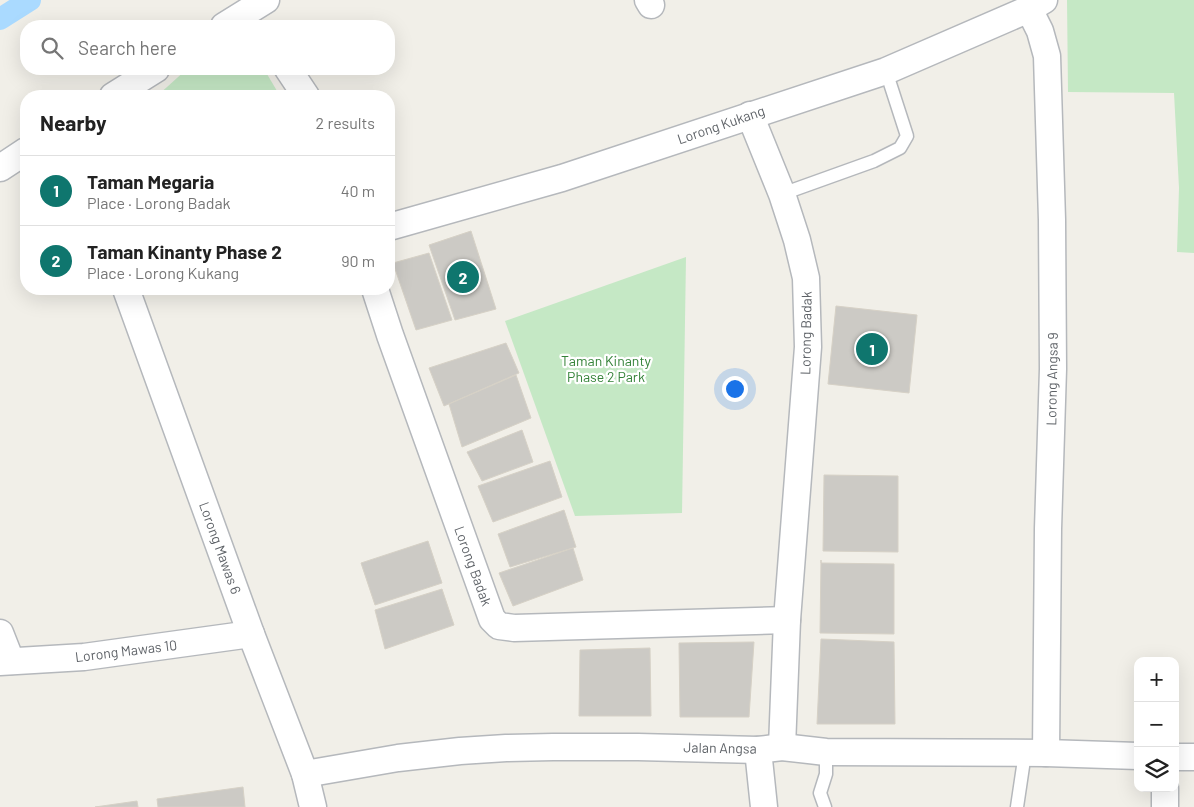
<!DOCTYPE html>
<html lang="en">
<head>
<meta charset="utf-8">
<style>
	:root { --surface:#fff; --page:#f6f6f6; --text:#222; --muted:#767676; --line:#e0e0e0; --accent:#0f766e }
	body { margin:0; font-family:Barlow,sans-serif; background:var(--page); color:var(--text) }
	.controls { position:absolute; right:15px; bottom:15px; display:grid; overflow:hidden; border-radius:10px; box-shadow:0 5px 20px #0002 }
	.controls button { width:45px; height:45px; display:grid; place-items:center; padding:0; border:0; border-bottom:1px solid var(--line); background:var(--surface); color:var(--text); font:25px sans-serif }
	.you { position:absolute; left:734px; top:388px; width:18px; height:18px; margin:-12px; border:4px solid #fff; border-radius:50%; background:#1a73e8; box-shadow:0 0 0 8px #1a73e833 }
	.badge { display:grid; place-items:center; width:32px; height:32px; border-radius:50%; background:var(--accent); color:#fff; font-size:16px; font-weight:700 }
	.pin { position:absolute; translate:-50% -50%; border:2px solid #fff; box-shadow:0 1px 5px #0006 }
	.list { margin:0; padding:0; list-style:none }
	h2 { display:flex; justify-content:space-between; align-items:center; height:65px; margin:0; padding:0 20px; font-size:21px }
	h2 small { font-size:16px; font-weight:400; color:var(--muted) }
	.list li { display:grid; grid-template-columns:32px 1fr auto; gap:15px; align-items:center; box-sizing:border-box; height:70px; padding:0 20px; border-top:1px solid var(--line) }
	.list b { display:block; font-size:19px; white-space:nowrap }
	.list p { margin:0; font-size:16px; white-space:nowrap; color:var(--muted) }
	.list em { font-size:16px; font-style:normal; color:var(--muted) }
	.icon { flex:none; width:28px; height:28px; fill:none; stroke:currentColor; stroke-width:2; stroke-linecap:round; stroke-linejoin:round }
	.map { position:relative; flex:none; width:1194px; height:807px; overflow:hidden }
	.search { position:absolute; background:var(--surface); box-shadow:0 5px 20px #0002; left:20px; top:20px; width:375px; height:55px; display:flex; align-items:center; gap:12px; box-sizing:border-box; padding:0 18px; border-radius:20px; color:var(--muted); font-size:19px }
	.panel { position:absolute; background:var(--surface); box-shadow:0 5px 20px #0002; left:20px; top:90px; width:375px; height:205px; border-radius:20px }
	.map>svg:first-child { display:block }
</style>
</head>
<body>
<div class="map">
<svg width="1194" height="807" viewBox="0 0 1194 807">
	<rect width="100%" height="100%" fill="#f1efe8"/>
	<g fill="#c5e8c5">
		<polygon points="1067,0 1194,0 1194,253 1177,252 1179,188 1174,93 1068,92"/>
		<polygon points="187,69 264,69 280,96 157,96"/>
		<polygon points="686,257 682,513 575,516 505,321"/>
	</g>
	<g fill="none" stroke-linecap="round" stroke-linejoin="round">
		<polyline stroke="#aadaff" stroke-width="22" points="0,19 30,0"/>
	</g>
	<g fill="#cccac5" stroke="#d6d1c6">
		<polygon points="471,231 496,309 455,320 429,245"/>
		<polygon points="429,253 452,320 416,330 393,263"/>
		<polygon points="836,306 917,315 909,393 828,384"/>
		<polygon points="506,343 519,373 444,406 429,368"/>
		<polygon points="516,375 531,418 462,447 449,404"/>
		<polygon points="522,430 533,462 482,481 467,452"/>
		<polygon points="550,461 562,497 493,522 478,486"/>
		<polygon points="824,475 898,476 898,552 823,551"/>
		<polygon points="564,510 576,547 510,567 498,534"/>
		<polygon points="428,541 442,583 375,605 361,563"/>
		<polygon points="573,548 583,580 513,606 499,573"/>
		<polygon points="821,560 821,563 894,564 894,634 820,633"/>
		<polygon points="442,589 454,625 385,649 375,610"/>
		<polygon points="821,639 894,642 895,724 817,724"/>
		<polygon points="754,642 749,717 680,717 679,643"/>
		<polygon points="650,648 651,716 579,716 580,650"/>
		<polygon points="243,787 245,807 158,807 157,799"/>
		<polygon points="137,801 138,807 95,807"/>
	</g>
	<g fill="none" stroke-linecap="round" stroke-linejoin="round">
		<g stroke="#b5b8bc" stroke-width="15">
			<g id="service">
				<polyline points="782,194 874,161 900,148 907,136 886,71"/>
				<polyline points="825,807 820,793 826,774 826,752"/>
				<polyline points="1017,807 1025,753"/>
			</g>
		</g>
		<g stroke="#b5b8bc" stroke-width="29">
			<g id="minor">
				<polyline points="648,0 651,5"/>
				<polyline points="1029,9 1040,31 1047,56 1052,220 1053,369 1048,529 1046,753"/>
				<polyline points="224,26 266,0"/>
				<polyline points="288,69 306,96"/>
				<polyline points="113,96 156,69"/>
				<polyline points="750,115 782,194 797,240 806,278 808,347 787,620 782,747"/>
				<polyline points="0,168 26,151"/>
				<polyline points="389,227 562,178 886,71 1029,9 1044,0"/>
				<polyline points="126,289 251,634 305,774 313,807"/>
				<polyline points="375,289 390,335 492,619 499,626 514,628 787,620"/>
				<polyline points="0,633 11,661"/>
				<polyline points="0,662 84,657 251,634"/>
				<polyline points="758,750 764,807"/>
				<polyline points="1175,757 1194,757"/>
				<polyline points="305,774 398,758 460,751 506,748 553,747 638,747 758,750 782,747 826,752 1046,753 1138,756"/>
				<polyline points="1165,788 1165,807"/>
			</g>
		</g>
		<use href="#service" stroke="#fff" stroke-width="12"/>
		<use href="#minor" stroke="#fff" stroke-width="26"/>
	</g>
	<g text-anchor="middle" stroke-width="4.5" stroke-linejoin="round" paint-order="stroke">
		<g font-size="14" fill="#5f6368" stroke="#fff">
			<text transform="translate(721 125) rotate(-19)" y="5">Lorong Kukang</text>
			<text transform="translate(806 333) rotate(-89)" y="5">Lorong Badak</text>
			<text transform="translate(1052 379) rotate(-89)" y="5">Lorong Angsa 9</text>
			<text transform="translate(220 548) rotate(70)" y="5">Lorong Mawas 6</text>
			<text transform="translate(473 566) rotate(70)" y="5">Lorong Badak</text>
			<text transform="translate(126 651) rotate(-7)" y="5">Lorong Mawas 10</text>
			<text transform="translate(720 748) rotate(1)" y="5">Jalan Angsa</text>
		</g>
		<g font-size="14" fill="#348238" stroke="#fff">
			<text x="606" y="366">Taman Kinanty<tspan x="606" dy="16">Phase 2 Park</tspan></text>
		</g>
	</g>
</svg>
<div class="controls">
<button>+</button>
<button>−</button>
<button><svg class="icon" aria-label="layers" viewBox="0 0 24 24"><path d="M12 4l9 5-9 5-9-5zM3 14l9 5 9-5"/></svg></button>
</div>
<div class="you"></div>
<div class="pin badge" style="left:872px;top:349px">1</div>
<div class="pin badge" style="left:463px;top:277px">2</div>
<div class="search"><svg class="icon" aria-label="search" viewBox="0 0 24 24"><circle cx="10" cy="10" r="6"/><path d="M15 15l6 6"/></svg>Search here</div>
<section class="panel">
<h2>Nearby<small>2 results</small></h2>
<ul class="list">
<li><span class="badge">1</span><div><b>Taman Megaria</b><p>Place · Lorong Badak</p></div><em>40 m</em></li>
<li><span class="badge">2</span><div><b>Taman Kinanty Phase 2</b><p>Place · Lorong Kukang</p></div><em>90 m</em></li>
</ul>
</section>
</div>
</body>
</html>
